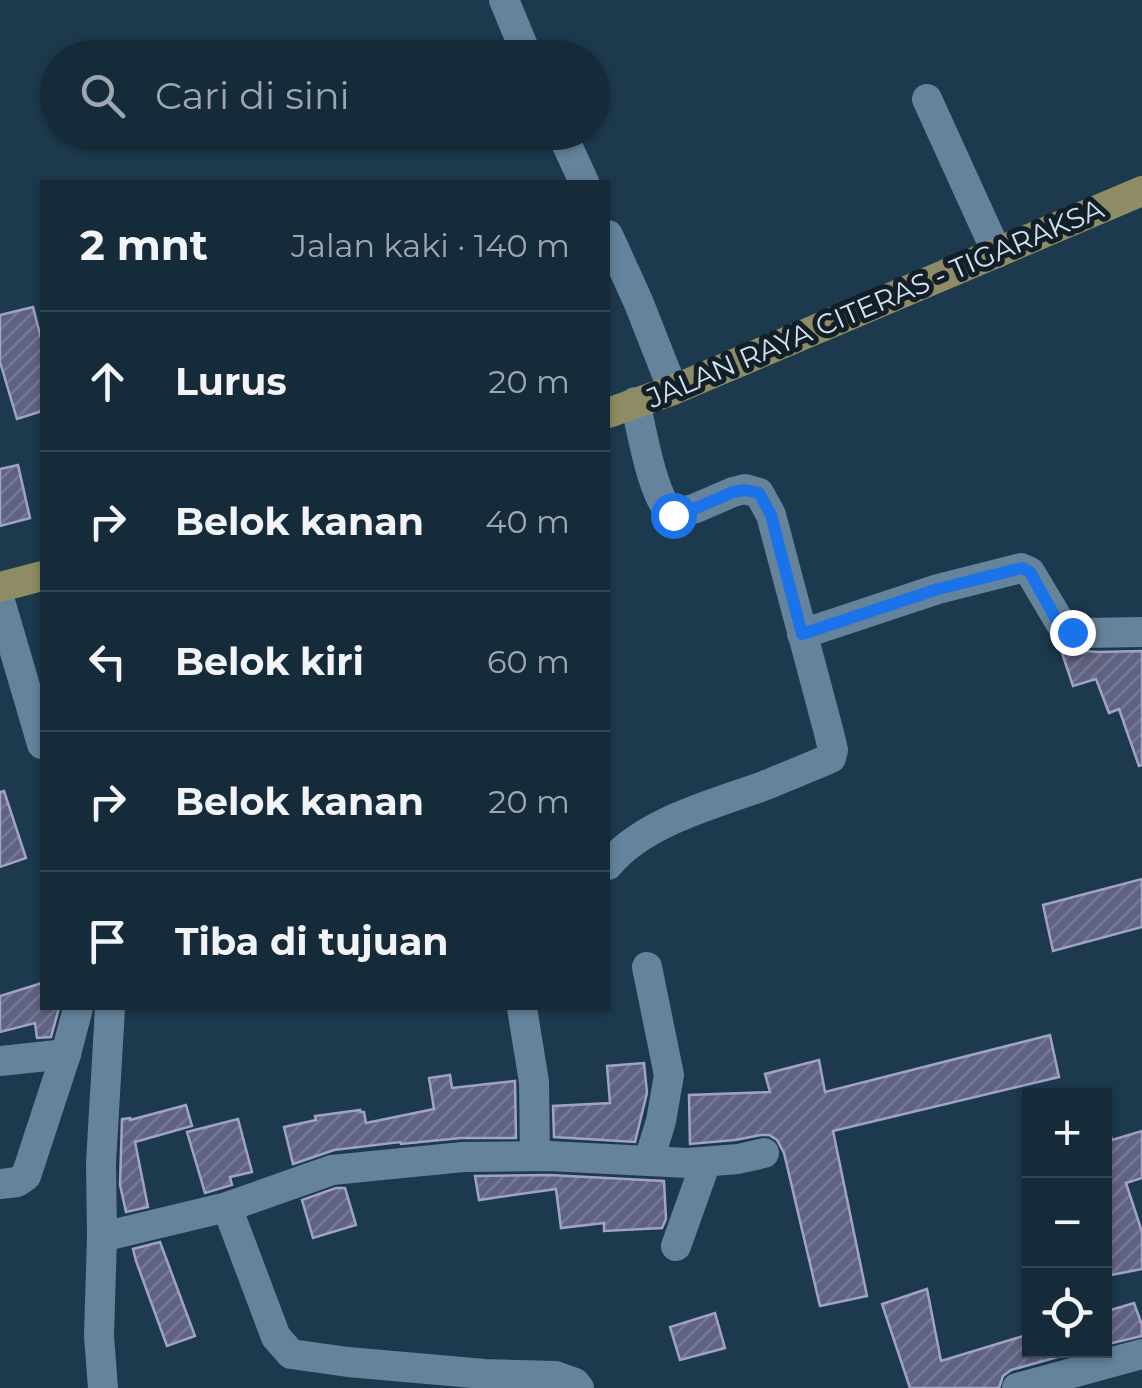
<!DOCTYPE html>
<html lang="id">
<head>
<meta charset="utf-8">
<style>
	:root { --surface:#162b3a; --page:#1f3342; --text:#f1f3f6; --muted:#9ea7af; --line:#354754 }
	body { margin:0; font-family:Montserrat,sans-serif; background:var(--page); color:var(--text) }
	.controls { position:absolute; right:30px; bottom:30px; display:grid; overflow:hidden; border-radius:0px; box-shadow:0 2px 8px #0004 }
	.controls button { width:90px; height:90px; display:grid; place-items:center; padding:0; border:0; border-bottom:2px solid var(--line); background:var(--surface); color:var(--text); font:50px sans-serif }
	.stop { position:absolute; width:30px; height:30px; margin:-22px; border:8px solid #1a73e8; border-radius:50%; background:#fff }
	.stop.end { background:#1a73e8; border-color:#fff; box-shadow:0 2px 10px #0008 }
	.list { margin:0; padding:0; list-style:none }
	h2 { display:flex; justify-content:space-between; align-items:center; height:130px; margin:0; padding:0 40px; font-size:42px }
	h2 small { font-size:32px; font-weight:400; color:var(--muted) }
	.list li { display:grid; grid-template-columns:65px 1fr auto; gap:30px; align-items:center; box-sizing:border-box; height:140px; padding:0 40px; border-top:2px solid var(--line) }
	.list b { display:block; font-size:38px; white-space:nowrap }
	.list em { font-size:32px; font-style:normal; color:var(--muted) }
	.icon { flex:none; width:55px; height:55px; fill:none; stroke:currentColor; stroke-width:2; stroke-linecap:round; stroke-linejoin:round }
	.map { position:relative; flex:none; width:1142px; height:1388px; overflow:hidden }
	.search { position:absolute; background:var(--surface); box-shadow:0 2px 8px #0004; left:40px; top:40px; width:570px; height:110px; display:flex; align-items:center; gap:25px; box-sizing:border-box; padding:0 35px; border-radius:55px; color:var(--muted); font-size:38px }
	.panel { position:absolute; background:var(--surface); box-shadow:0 2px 8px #0004; left:40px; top:180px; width:570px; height:830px; border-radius:0px }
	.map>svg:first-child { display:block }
</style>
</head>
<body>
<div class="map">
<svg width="1142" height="1388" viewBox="0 0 1142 1388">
	<defs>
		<pattern id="building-hatch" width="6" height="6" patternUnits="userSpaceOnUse" patternTransform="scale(2.5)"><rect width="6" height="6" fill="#606281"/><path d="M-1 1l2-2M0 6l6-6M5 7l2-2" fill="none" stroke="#767893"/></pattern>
	</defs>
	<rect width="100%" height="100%" fill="#1d394d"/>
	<g fill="url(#building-hatch)" stroke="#a0a3c5" stroke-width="2.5">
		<polygon points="33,307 42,342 42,411 17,419 0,362 0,315"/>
		<polygon points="18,465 30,518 0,526 0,469"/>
		<polygon points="1072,650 1098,652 1142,651 1142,765 1139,766 1119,709 1109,713 1096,679 1073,686 1062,653"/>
		<polygon points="4,791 26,858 0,867 0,792"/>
		<polygon points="1142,879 1142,927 1053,951 1043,905"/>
		<polygon points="42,983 42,1008 59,1008 51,1037 37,1038 35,1023 0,1032 0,996"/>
		<polygon points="1050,1035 1059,1077 833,1131 867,1296 820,1306 784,1153 777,1140 769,1135 761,1135 735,1140 690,1144 689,1095 770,1092 765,1074 819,1060 825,1092"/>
		<polygon points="644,1063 647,1093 635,1142 554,1137 553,1106 610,1103 607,1066"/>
		<polygon points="450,1075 452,1088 515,1081 516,1138 461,1138 401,1144 400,1142 334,1150 293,1164 284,1127 316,1120 315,1116 360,1110 360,1112 364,1112 366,1123 434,1109 429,1078"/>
		<polygon points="186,1105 192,1126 135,1142 148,1207 126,1212 120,1185 122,1119 130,1118 130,1120"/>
		<polygon points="238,1119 252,1172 230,1177 232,1185 205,1193 187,1132"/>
		<polygon points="1109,1130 1112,1140 1142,1131 1142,1178 1126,1183 1142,1232 1142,1269 1111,1275 1104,1254 1104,1131"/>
		<polygon points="549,1175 664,1181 666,1219 662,1228 604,1231 604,1223 561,1228 556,1189 479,1200 475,1176"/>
		<polygon points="336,1188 345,1188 356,1225 313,1238 302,1200"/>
		<polygon points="160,1242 195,1336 167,1346 136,1261 133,1249"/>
		<polygon points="927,1289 941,1361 1030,1334 1030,1350 1083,1350 1011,1370 1003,1376 999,1388 910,1388 882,1304"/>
		<polygon points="1134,1303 1142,1325 1142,1336 1104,1345 1104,1312"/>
		<polygon points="715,1313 725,1348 680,1360 670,1327"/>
	</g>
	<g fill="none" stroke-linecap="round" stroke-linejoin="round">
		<g stroke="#65839b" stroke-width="30">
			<polyline points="504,0 528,58"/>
			<polyline points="927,99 997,253"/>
			<polyline points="561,132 584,182"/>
			<polyline points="608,235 638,301 673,390"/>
			<polyline points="0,601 42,744"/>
			<polyline points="802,634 938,589 1021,568 1030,572 1064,629 1083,633 1142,632"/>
			<path d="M608,865c36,-44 107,-61 158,-80 22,-9 44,-18 65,-27l2,-8 -4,-17 -58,-218 -12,-22 -14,-4 -12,3 -37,16 -23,7c-21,-17 -31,-85 -38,-113"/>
			<polyline points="647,967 669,1075 661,1121 649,1160"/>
			<polyline points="522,1008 534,1082 535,1156"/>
			<polyline points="0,1061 66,1054"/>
			<polyline points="0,1184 17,1182 26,1176 66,1054 78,1008"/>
			<polyline points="227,1207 276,1337 291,1354 348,1362 484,1374 555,1376 575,1383 579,1388"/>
			<polyline points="102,1237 227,1207 332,1170 463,1157 549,1156 688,1163 738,1159 764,1153"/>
			<polyline points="676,1246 706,1162"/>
			<polyline points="103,1388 99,1336 102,1237 101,1163 110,1008"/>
			<polyline points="1017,1388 1142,1354"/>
		</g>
		<g stroke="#8e8c64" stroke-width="30">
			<polyline points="608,413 673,390 1142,191"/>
			<polyline points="0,587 42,576"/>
		</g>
	</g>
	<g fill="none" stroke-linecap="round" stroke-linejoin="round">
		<polyline stroke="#1a73e8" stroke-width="12" points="673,515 696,508 733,492 745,490 759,493 771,515 802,634 938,589 1022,568 1030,572 1061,628 1072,632"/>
	</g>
	<g text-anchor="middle" stroke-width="10" stroke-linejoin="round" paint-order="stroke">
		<g font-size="28" fill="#d0e0ed" stroke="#131f28">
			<text transform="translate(875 303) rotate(-23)" y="10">JALAN RAYA CITERAS - TIGARAKSA</text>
		</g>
	</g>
</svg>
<div class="controls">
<button>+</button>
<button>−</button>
<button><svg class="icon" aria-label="locate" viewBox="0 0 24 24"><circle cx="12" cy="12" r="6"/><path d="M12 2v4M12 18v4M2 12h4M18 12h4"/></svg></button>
</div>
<div class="stop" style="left:673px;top:515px"></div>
<div class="stop end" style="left:1072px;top:632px"></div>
<div class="search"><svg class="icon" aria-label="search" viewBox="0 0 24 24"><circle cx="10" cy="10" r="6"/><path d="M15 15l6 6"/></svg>Cari di sini</div>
<section class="panel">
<h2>2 mnt<small>Jalan kaki · 140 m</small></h2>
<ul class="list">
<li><svg class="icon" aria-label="ahead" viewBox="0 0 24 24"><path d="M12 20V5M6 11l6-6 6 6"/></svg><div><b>Lurus</b></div><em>20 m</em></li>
<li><svg class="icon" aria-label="right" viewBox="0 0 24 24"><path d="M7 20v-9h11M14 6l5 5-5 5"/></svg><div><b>Belok kanan</b></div><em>40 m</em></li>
<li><svg class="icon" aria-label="left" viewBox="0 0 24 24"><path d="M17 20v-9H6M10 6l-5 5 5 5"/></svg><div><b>Belok kiri</b></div><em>60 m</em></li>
<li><svg class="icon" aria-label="right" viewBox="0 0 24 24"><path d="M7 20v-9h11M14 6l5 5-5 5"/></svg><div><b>Belok kanan</b></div><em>20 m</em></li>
<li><svg class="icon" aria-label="arrive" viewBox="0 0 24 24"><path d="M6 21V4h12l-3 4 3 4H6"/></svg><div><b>Tiba di tujuan</b></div></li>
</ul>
</section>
</div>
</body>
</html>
